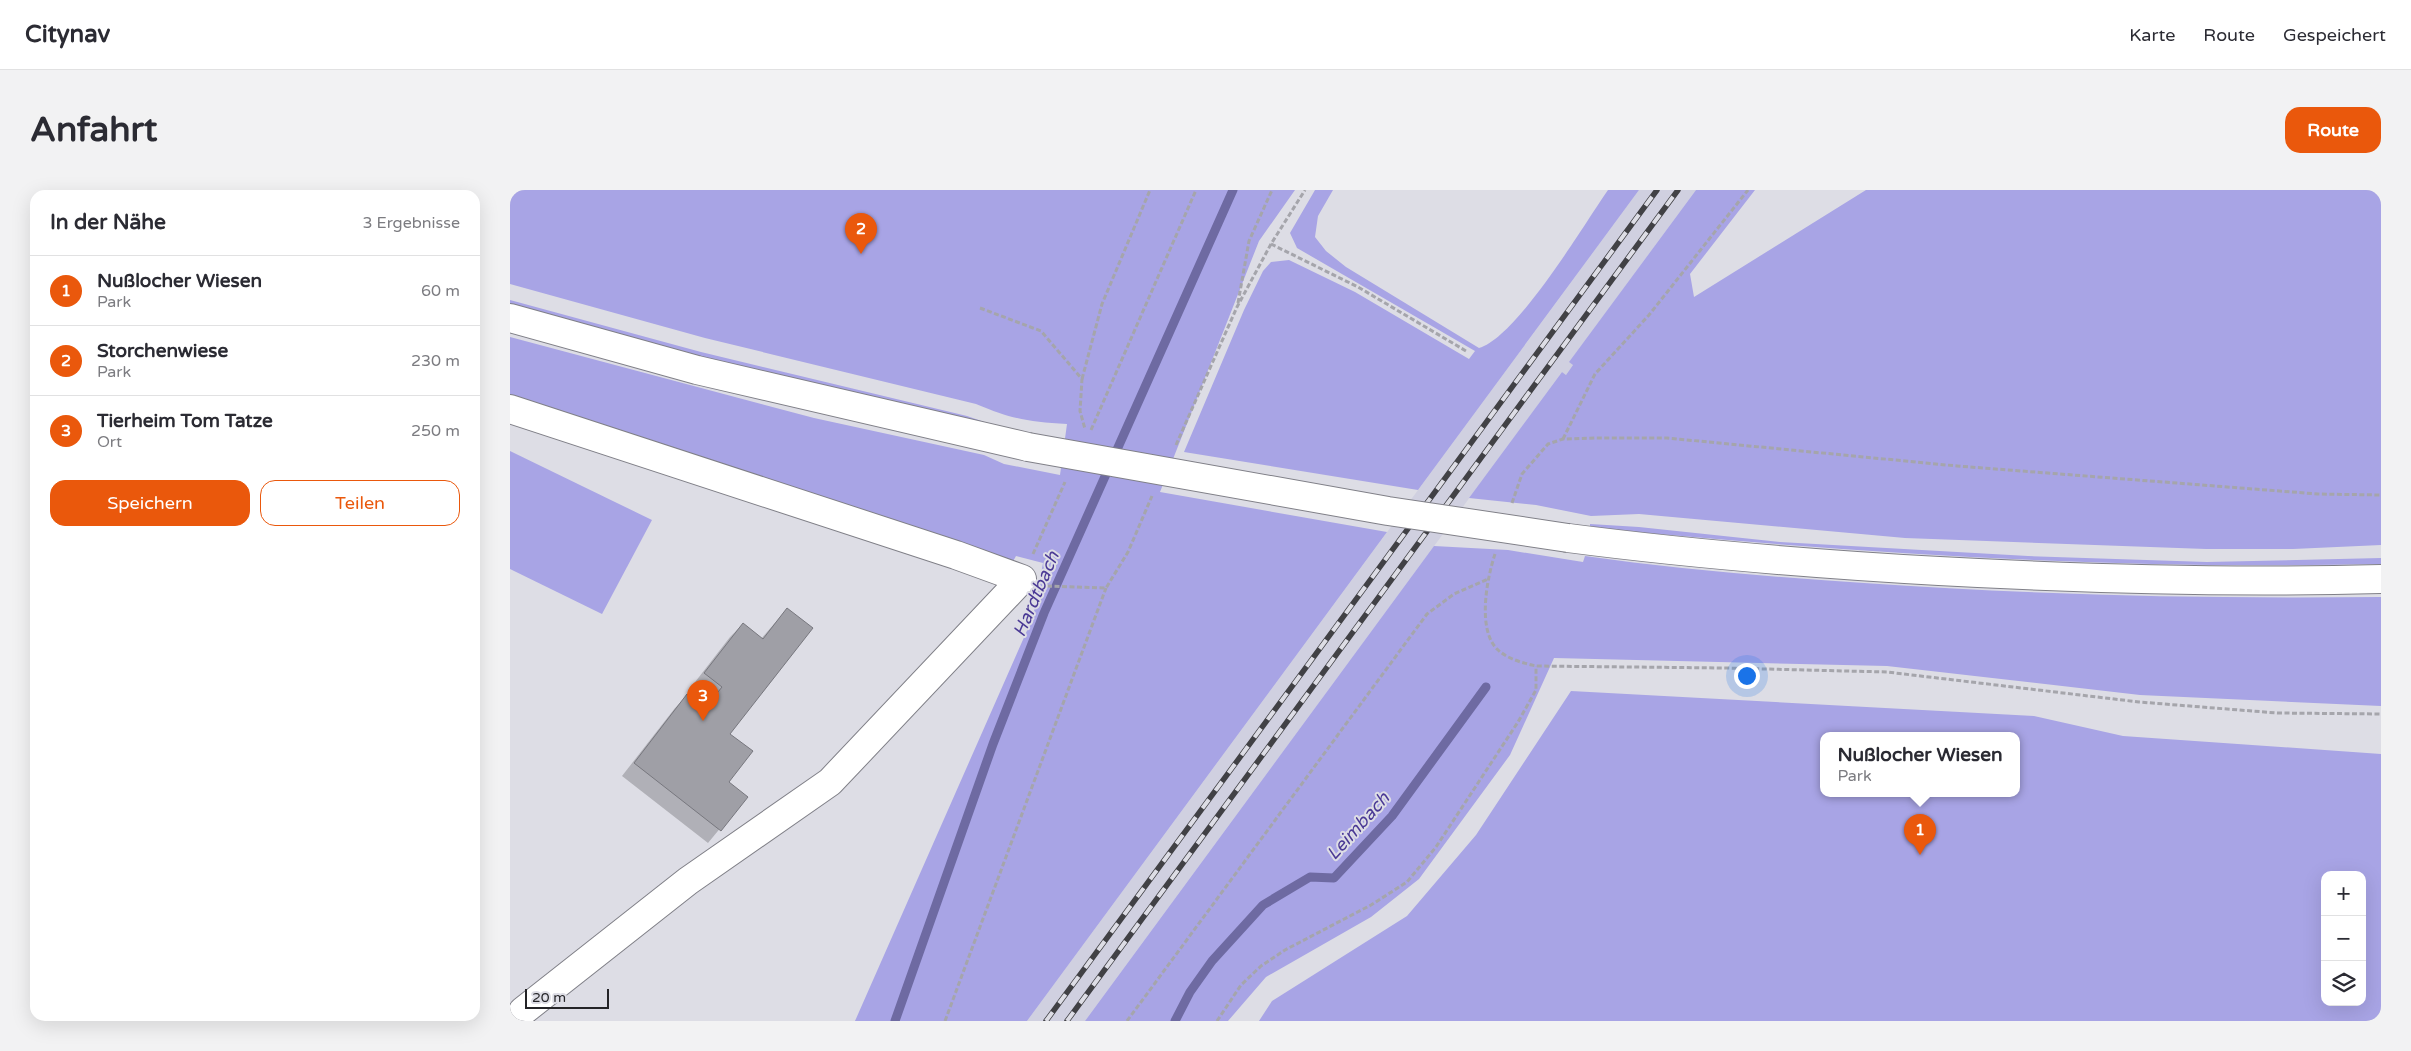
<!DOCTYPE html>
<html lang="de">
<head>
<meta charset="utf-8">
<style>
	:root { --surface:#fff; --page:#f2f2f3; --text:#2b2b33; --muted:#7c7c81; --line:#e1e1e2; --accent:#ea580c }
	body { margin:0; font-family:"Varela Round",sans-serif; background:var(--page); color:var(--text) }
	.controls { position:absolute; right:15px; bottom:15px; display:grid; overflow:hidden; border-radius:10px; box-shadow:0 5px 20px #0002 }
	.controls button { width:45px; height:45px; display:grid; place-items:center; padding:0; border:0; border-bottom:1px solid var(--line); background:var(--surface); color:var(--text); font:25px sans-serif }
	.scale { position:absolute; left:15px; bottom:12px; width:84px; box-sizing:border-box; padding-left:5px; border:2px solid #242427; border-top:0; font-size:14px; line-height:18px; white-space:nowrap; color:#242427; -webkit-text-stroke:4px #dddde5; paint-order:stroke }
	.you { position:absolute; left:1236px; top:485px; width:18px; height:18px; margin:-12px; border:4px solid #fff; border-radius:50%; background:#1a73e8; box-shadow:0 0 0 8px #1a73e833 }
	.badge { display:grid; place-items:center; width:32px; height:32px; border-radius:50%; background:var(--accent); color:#fff; font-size:16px; font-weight:700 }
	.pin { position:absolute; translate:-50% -41px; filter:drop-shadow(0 1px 2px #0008) }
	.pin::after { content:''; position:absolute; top:26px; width:18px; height:15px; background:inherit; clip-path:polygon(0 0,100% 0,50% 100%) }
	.popup { position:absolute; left:1310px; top:542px; width:200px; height:65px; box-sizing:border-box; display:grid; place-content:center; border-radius:10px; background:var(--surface); filter:drop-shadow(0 1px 4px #0005); font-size:16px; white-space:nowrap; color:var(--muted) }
	.popup b { font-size:19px; color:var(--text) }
	.popup::after { content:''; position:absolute; left:50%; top:100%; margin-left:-10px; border:10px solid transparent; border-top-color:var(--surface) }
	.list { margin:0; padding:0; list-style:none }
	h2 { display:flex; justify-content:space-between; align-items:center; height:65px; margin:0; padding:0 20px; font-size:21px }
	h2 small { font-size:16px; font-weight:400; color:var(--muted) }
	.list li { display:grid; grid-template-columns:32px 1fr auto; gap:15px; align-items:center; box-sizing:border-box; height:70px; padding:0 20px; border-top:1px solid var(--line) }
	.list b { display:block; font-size:19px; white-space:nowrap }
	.list p { margin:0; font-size:16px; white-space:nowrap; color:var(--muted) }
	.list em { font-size:16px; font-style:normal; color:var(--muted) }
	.actions { display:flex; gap:10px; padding:15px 20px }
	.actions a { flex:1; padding:11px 0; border:1px solid var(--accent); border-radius:15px; text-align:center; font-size:18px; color:var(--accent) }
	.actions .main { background:var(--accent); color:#fff }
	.icon { flex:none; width:28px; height:28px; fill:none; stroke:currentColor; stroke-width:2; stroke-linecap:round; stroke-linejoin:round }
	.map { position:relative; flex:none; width:1871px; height:831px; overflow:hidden; border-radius:15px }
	header { display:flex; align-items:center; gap:30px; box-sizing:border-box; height:70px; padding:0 25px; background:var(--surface); border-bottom:1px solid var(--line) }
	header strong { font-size:24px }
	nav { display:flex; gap:28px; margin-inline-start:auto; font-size:18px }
	.intro { display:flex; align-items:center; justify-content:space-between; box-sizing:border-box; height:120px; padding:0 30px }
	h1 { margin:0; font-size:35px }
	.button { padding:12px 22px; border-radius:15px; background:var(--accent); color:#fff; font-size:18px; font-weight:700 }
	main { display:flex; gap:30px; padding:0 30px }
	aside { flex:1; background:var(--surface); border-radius:15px; box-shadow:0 5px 20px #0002 }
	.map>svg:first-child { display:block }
</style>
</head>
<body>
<header>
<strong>Citynav</strong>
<nav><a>Karte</a><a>Route</a><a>Gespeichert</a></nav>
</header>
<div class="intro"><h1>Anfahrt</h1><a class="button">Route</a></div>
<main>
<aside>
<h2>In der Nähe<small>3 Ergebnisse</small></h2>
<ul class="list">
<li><span class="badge">1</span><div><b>Nußlocher Wiesen</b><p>Park</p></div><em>60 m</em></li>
<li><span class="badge">2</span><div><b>Storchenwiese</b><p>Park</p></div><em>230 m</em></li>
<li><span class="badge">3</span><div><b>Tierheim Tom Tatze</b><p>Ort</p></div><em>250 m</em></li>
</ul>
<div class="actions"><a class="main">Speichern</a><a>Teilen</a></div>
</aside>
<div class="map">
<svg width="1871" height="831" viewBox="0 0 1871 831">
	<rect width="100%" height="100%" fill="#dddde5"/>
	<polygon fill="#d0d0e0" points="1129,0 1186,0 1060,171 1063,175 1056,185 1052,182 575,831 517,831"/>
	<g fill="#a8a4e5" fill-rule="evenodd">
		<path d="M0,0h785l-36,51 -99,251 227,40 -360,489h-172l178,-404 10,-54 -27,-7 -15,27 -491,-162v-84l304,81 170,37 20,9 56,11 7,-51c-39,-2 -55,-5 -91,-20l-271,-66 -195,-54z"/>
		<path d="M805,0h18l-15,26 -3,21 11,14 20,16 133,81c38,-11 104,-122 129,-158h31l-221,300 -234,-38 60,-142 19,-39 8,-9 18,-2 66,32 114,67 6,-8 -178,-103 -7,-15z"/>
		<polygon points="1186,0 1245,0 1180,84 1184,107 1356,0 1871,0 1871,355 1783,359 1696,359 1395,348 1129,324 1081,326 1026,315 959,308 1052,182 1056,185 1063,175 1059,172"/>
		<polygon points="0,110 191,162 457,226 483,235 189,168 0,115"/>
		<polygon points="0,261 142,330 92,424 0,379"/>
		<path d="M1080,334l49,3 141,15 248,14 179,6 174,-4v6c-259,6 -517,-10 -775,-35l-16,-3z"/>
		<path d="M924,356l74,4 75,12 2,-6c92,13 186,21 279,27 172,12 344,16 517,14v109l-241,-11 -253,-29 -333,-8 -44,97 -91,124 -48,38 -105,60 -38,44h-143z"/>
		<path d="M1061,501l463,25 89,20 258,18v267h-1122l13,-20 135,-85 69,-81zM1314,546h192v58h-192zM1815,685h37v127h-37z"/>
	</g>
	<polygon fill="#0003" points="277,419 218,544 217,592 236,607 198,653 112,586 165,518 178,505 194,518 200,510 182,496 220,447 233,434 251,449"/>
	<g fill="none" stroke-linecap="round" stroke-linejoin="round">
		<g stroke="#6e6aa2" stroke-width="9">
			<polyline points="385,831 483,554 534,423 723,0"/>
			<polyline points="665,831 680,802 702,771 753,715 800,687 824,688 882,626 976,497"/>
		</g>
	</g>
	<polygon fill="#9f9fa6" stroke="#77777e" points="277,418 303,438 220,544 243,561 219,592 238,607 211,641 124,573 177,504 195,518 212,497 194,483 233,433 253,449"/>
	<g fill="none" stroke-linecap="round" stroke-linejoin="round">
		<g stroke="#808088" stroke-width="30">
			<g id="minor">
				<polyline points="0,128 187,180 518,257"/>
				<polyline points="0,219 446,365 512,389 320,592 178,691 13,821"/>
				<path d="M1058,348c123,16 247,26 371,33 147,8 295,12 442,8"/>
			</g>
		</g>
		<g stroke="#a5a5ab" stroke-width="3" stroke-dasharray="5 2.5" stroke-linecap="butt">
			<polyline points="761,54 848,97 956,161"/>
			<polyline points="728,113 739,51 762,0"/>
			<polyline points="470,118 531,141 572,189 570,221 575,239"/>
			<polyline points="572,189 592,114 640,0"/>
			<polyline points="581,240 686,0"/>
			<polyline points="1053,249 1085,184 1139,125 1238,0"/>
			<polyline points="666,255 727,117 761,54 795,0"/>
			<polyline points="1002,313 1012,284 1038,254 1053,249 1085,248 1157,248 1447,276 1808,304 1871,305"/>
			<polyline points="523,364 555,292"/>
			<path d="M985,364c-8,24 -18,75 2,95 10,10 26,14 39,17l189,2 162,4 252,30 138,11 104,1"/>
			<polyline points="537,396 596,398 618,362 642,306"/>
			<polyline points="435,831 596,398"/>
			<polyline points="617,831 917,424 944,404 978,389"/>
			<polyline points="707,831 731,795 751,776 775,760 861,715 897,692 926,657 1008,532 1026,500 1026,476"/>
		</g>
		<use href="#minor" stroke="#fff" stroke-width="28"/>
		<g stroke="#414145" stroke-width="5.5">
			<g id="rail">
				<polyline points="536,831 1147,0"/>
				<polyline points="557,831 1168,0"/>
			</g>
		</g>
		<use href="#rail" stroke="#dddde5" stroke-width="4" stroke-dasharray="11" stroke-linecap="butt"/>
		<g stroke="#808088" stroke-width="30" stroke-linecap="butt">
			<polyline id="minor-bridge" points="518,257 878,321 1058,348"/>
		</g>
		<use href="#minor-bridge" stroke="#fff" stroke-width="28"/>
	</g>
	<g text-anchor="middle" stroke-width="4" stroke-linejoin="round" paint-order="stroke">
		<g font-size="18" font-style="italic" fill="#4a3995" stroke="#dddde5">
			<text transform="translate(526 404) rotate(-67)" y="6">Hardtbach</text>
			<text transform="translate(848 636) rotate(-48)" y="6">Leimbach</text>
		</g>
	</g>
</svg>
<div class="controls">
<button>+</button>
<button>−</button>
<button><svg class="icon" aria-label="layers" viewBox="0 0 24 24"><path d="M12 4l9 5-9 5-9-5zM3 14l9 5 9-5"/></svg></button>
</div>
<div class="scale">20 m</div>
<div class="you"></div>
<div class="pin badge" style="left:1410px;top:665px">1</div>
<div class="popup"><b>Nußlocher Wiesen</b>Park</div>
<div class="pin badge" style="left:351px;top:64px">2</div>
<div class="pin badge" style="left:193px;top:531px">3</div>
</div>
</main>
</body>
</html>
